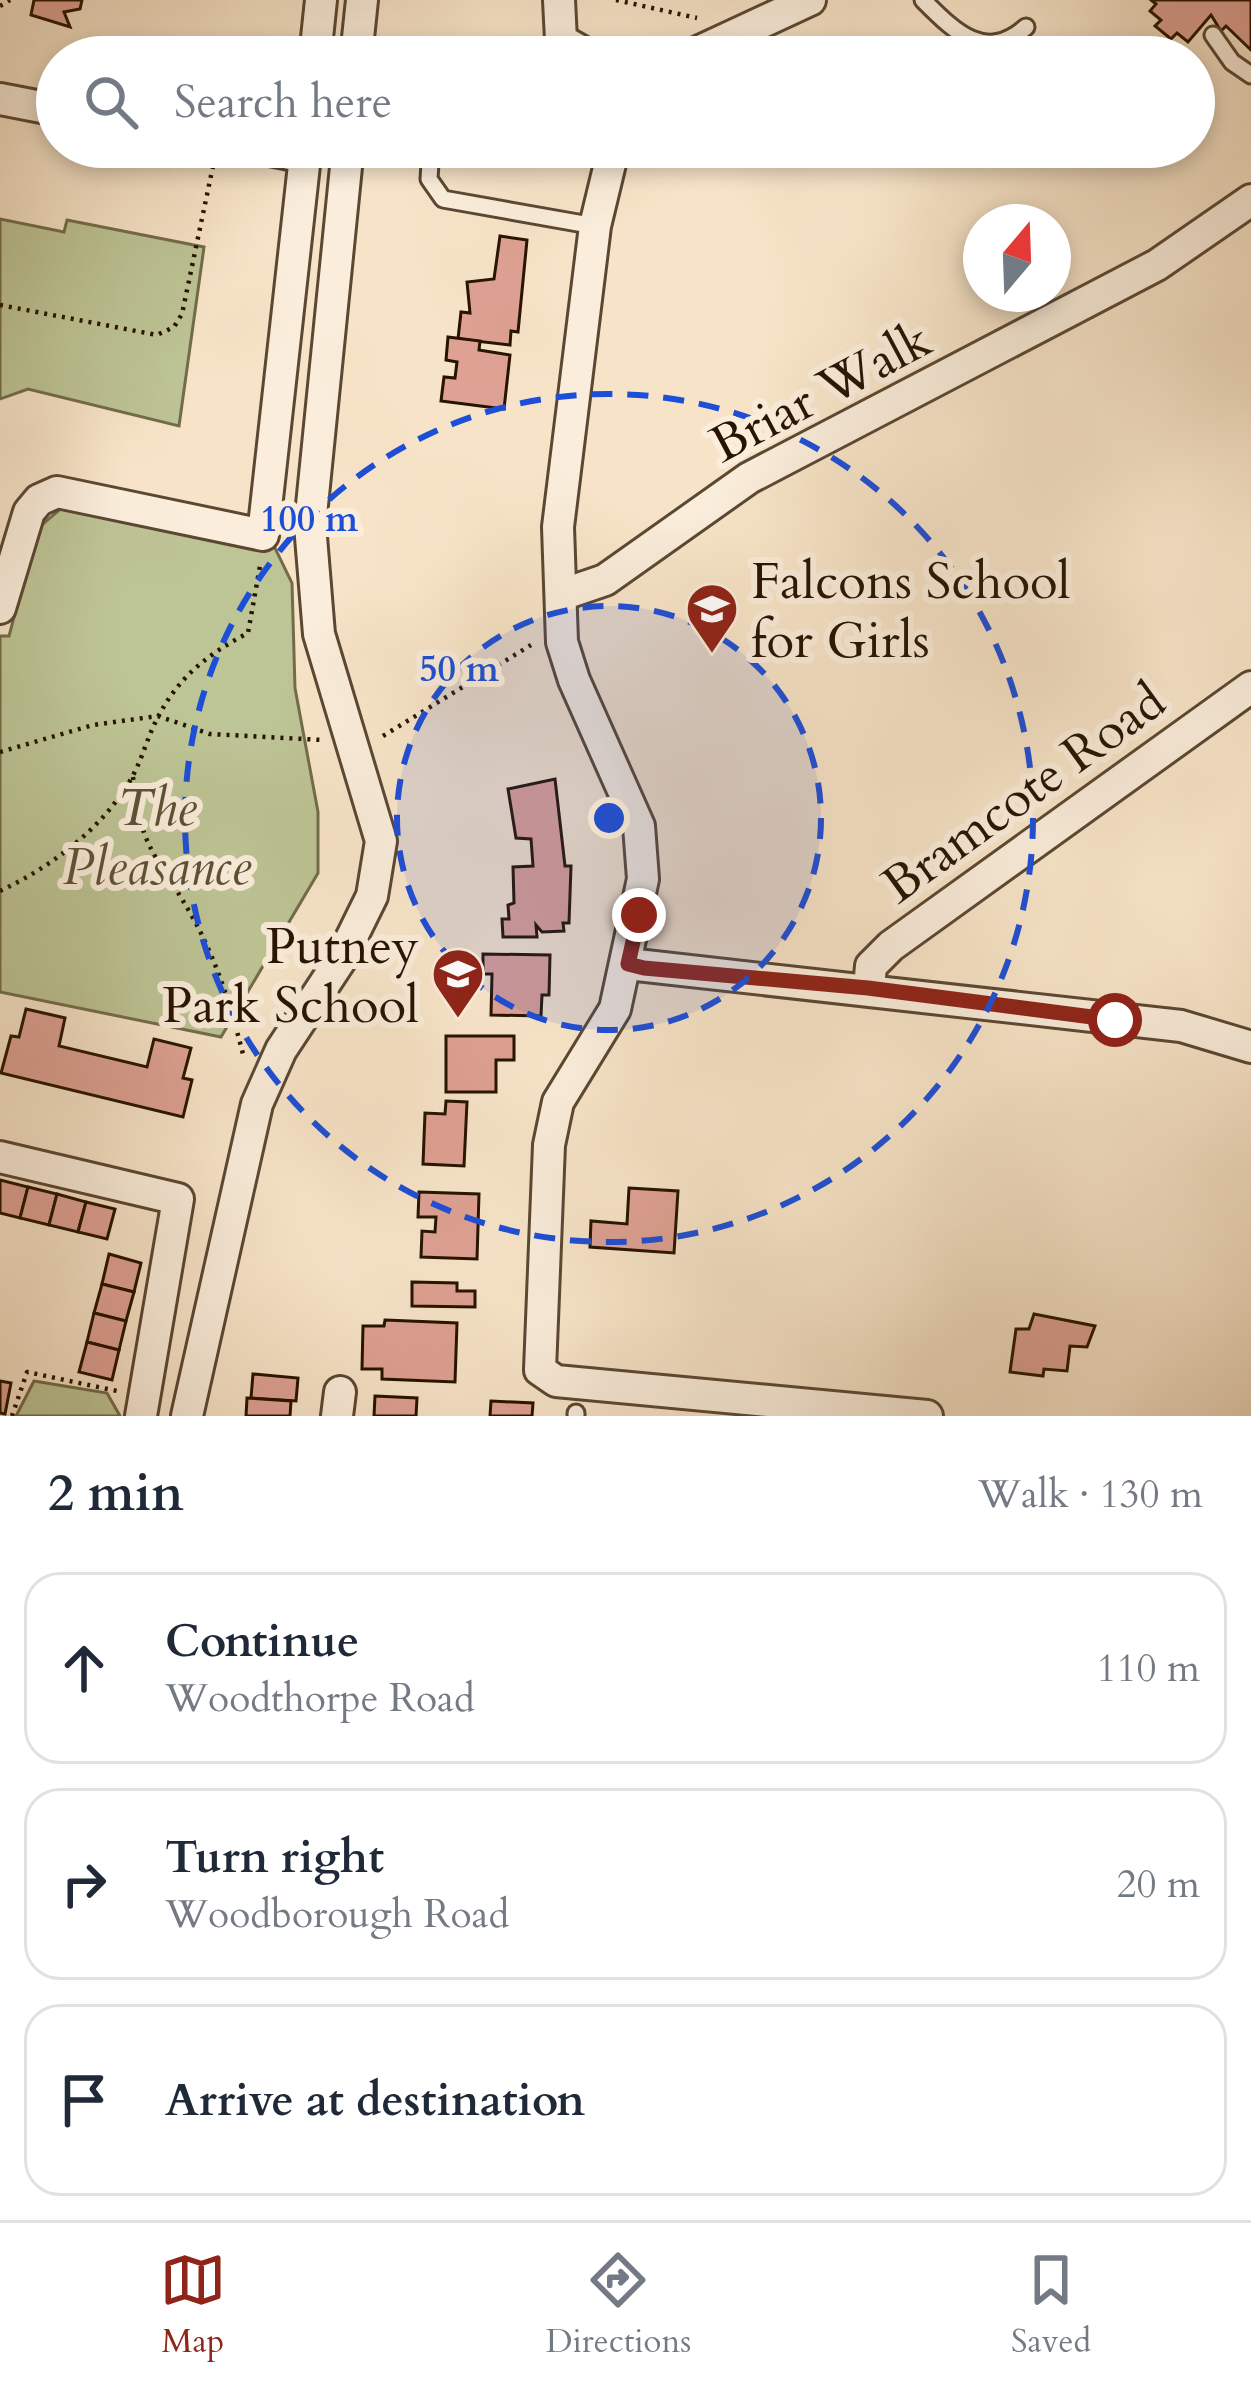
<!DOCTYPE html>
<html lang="en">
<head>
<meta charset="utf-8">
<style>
	:root { --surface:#fff; --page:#f2f2f3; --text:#1f2937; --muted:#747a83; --line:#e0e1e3; --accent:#8f2418 }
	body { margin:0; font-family:Cardo,serif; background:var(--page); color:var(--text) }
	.compass { position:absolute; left:963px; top:204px; width:108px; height:108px; border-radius:50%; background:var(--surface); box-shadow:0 6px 18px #0003; rotate:19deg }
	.stop { position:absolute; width:36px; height:36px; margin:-27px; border:9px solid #8f2418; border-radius:50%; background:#fff }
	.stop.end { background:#8f2418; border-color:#fff; box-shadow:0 3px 12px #0008 }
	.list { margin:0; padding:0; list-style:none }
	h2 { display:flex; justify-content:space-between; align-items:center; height:156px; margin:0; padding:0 48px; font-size:51px }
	h2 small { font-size:39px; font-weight:400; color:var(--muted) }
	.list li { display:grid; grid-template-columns:78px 1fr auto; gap:36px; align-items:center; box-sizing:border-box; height:192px; margin:0 24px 24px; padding:0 24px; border:3px solid var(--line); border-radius:36px }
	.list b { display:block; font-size:45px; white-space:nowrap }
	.list p { margin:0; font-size:39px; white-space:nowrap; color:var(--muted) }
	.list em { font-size:39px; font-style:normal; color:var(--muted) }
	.icon { flex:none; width:66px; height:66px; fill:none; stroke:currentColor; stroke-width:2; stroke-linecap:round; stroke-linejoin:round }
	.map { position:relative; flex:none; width:1251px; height:1416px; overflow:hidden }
	.search { position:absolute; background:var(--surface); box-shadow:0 6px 18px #0003; left:36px; right:36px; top:36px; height:132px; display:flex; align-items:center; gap:30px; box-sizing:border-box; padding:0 42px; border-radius:66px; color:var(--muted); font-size:45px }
	.sheet { height:804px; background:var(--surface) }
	nav { display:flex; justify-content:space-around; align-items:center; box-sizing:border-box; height:168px; border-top:3px solid var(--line); background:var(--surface); font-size:33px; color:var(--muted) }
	nav a { display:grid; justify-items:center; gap:6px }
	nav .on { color:var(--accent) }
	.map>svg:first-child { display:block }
</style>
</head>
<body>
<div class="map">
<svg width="1251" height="1416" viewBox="0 0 1251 1416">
	<rect width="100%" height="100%" fill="#f7e4c8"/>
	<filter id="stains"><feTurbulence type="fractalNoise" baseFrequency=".00167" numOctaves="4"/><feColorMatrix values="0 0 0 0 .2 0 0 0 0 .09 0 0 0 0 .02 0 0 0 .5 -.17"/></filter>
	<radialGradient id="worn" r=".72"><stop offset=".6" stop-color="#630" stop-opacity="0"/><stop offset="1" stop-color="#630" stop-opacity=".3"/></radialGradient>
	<g fill="#bdc495" stroke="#726c4a" stroke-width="3">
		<polygon points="0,219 64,232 67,220 204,247 179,426 28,389 0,399"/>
		<polygon points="64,506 275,548 292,583 295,688 318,812 318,873 221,1037 0,992 0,636 9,636 38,528"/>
		<polygon points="34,1381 107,1393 120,1416 16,1416"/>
	</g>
	<g fill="#dea193" stroke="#271300" stroke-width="3">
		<polygon points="34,0 82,0 80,9 64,12 70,27 31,15"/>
		<polygon points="1151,0 1251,0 1251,50 1226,26 1221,31 1211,15 1188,42 1177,33 1171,39 1155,26 1161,20 1150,11 1156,4"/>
		<polygon points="500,236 527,240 518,332 511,331 510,345 458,339 461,312 470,313 467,282 494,279"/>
		<polygon points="448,337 480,341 479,350 510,355 504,409 441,401 444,377 455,378 457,362 446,360"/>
		<polygon points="555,779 565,866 571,866 569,923 563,923 564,931 542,932 536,925 537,937 503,937 502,919 509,919 508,905 514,903 513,867 533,866 531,839 516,838 508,789"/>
		<polygon points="483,954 550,955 549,995 542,995 541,1016 491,1015 492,974 483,974"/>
		<polygon points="26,1009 65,1018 59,1046 147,1067 154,1039 191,1048 183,1078 192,1080 183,1117 1,1073 11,1036 19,1037"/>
		<polygon points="446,1036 514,1036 514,1060 496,1060 496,1092 446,1092"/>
		<polygon points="446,1101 467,1102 464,1166 423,1164 425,1113 445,1114"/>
		<polygon points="0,1180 28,1187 20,1218 0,1213"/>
		<polygon points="28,1187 57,1194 49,1225 20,1218"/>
		<polygon points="629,1188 678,1191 674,1253 590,1247 591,1221 627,1224"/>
		<polygon points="419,1192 479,1194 477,1259 421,1257 422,1231 435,1232 436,1217 418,1217"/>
		<polygon points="57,1194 86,1202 78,1232 49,1225"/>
		<polygon points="86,1202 115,1209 107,1239 78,1232"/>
		<polygon points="109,1254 141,1263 134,1292 102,1284"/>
		<polygon points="412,1282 457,1283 457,1291 475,1291 475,1307 412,1306"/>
		<polygon points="102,1284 134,1292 126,1321 94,1313"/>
		<polygon points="94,1313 126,1321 119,1350 87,1342"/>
		<polygon points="1034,1314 1095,1326 1087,1347 1070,1346 1067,1371 1044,1369 1043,1376 1010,1372 1016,1329 1029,1329"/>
		<polygon points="385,1320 457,1323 455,1382 382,1379 382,1369 362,1369 363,1326 384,1326"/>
		<polygon points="87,1342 119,1350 112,1380 79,1372"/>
		<polygon points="253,1374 298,1378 296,1401 251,1398"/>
		<polygon points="0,1381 11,1383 5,1414 0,1413"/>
		<polygon points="375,1396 417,1398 416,1416 374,1416"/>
		<polygon points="247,1398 291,1401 290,1416 246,1416"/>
		<polygon points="491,1401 533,1403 532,1416 490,1416"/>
	</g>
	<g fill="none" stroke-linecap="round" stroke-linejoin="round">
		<g stroke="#5b4732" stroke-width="21">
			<g id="service">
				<path d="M923,0c32,32 62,63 103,27"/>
				<polyline points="1213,35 1232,62 1251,75"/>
				<polyline points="431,147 429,179 443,199 595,226"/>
				<polyline points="576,1416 576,1413"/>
			</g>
		</g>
		<g stroke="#5b4732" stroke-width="36">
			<g id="minor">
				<polyline points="559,0 561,40 591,57"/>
				<polyline points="315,57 321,0"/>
				<polyline points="356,57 362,0"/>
				<polyline points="687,57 810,0"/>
				<polyline points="0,99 57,110"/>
				<polyline points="255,147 305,157"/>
				<polyline points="614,147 595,226 558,527 562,642 574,680 639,826 643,879 615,1009 558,1102 549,1145 540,1370 556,1381 927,1416"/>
				<polyline points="561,595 605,580 749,478 1157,265 1251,200"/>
				<polyline points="0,608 29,512 39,500 57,492 263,535 306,147"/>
				<polyline points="628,964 1181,1026 1251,1047"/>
				<polyline points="869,988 871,966 891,946 1251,687"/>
				<polyline points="0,1157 178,1199 141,1416"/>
				<polyline points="187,1416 257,1104 281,1050 341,959 372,896 381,841 319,634 310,525 348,147"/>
				<polyline points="337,1416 340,1392"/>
			</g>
		</g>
		<g stroke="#271300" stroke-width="4.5" stroke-dasharray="3 6" stroke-linecap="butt">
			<polyline points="616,0 697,18"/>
			<polyline points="0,6 10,0"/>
			<polyline points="0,305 157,335 174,327 182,314 217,147"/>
			<polyline points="383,736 531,645"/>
			<polyline points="0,752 93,725 158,716 210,734 323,740"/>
			<path d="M133,777c8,73 22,75 56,134 27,46 42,96 55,147"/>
			<path d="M0,891c51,-24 102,-62 131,-112 11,-19 16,-41 26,-60 21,-42 51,-65 91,-86l12,-67"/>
			<polyline points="12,1416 27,1372 117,1391"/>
		</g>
		<use href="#service" stroke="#faeddb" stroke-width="15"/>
		<use href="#minor" stroke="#faeddb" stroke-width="30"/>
	</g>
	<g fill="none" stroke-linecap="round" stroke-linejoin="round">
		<polyline stroke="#8f2418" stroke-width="15" points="639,915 628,964 644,968 868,988 1115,1020"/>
	</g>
	<circle cx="609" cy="818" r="212" fill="#1d4ed8" fill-opacity=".12"/>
	<g fill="none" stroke="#1d4ed8" stroke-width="6" stroke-dasharray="21 15">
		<circle cx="609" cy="818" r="212"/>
		<circle cx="609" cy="818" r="424"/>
	</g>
	<defs>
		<g id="school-pin" transform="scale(2.7)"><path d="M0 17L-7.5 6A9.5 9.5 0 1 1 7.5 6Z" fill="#8f2418" stroke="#faeddb"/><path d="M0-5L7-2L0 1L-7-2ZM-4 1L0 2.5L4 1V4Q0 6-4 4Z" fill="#fff"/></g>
	</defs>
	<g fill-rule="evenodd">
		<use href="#school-pin" x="712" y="609"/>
		<use href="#school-pin" x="458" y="974"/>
	</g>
	<g text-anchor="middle" stroke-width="12" stroke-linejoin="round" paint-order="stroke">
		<g font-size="51" fill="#271300" stroke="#faeddb">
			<text transform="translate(820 391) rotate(-28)" y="18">Briar Walk</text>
			<text transform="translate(1023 792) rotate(-36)" y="18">Bramcote Road</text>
		</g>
		<g font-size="51" fill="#271300" stroke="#faeddb" text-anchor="start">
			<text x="751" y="598">Falcons School<tspan x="751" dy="59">for Girls</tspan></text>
			<text x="419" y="963" text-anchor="end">Putney<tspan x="419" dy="59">Park School</tspan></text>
		</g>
		<g font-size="51" font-style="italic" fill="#5c5134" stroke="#faeddb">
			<text x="157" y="825">The<tspan x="157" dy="59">Pleasance</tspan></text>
		</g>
	</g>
	<circle cx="609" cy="818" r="18" fill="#1d4ed8" stroke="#faeddb" stroke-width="6"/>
	<g font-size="36" text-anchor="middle" font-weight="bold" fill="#1d4ed8" stroke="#faeddb" stroke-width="12" stroke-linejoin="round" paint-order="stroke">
		<text x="309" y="531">100 m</text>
		<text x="459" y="681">50 m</text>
	</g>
	<rect width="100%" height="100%" filter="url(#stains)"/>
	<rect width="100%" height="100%" fill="url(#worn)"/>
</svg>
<svg class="compass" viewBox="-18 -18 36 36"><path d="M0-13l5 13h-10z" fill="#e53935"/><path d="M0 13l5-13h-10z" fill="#747a83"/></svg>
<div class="stop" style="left:1115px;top:1020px"></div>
<div class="stop end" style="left:639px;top:915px"></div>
<div class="search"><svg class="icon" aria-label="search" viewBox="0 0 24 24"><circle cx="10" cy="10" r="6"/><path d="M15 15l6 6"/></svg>Search here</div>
</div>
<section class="sheet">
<h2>2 min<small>Walk · 130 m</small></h2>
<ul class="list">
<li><svg class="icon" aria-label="ahead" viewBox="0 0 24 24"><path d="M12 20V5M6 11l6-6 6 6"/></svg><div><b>Continue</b><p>Woodthorpe Road</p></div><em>110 m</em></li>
<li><svg class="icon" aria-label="right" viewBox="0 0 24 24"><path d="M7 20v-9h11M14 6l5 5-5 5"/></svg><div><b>Turn right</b><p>Woodborough Road</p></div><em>20 m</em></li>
<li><svg class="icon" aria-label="arrive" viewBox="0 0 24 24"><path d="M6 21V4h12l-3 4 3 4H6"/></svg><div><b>Arrive at destination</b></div></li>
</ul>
</section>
<nav>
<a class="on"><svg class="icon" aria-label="map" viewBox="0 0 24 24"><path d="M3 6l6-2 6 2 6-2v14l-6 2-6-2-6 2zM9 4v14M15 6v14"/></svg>Map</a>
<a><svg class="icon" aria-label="directions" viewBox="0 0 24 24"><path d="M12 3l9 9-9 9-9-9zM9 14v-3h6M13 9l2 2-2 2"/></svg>Directions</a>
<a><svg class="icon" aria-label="saved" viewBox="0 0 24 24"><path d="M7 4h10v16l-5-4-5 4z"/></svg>Saved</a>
</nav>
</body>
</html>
